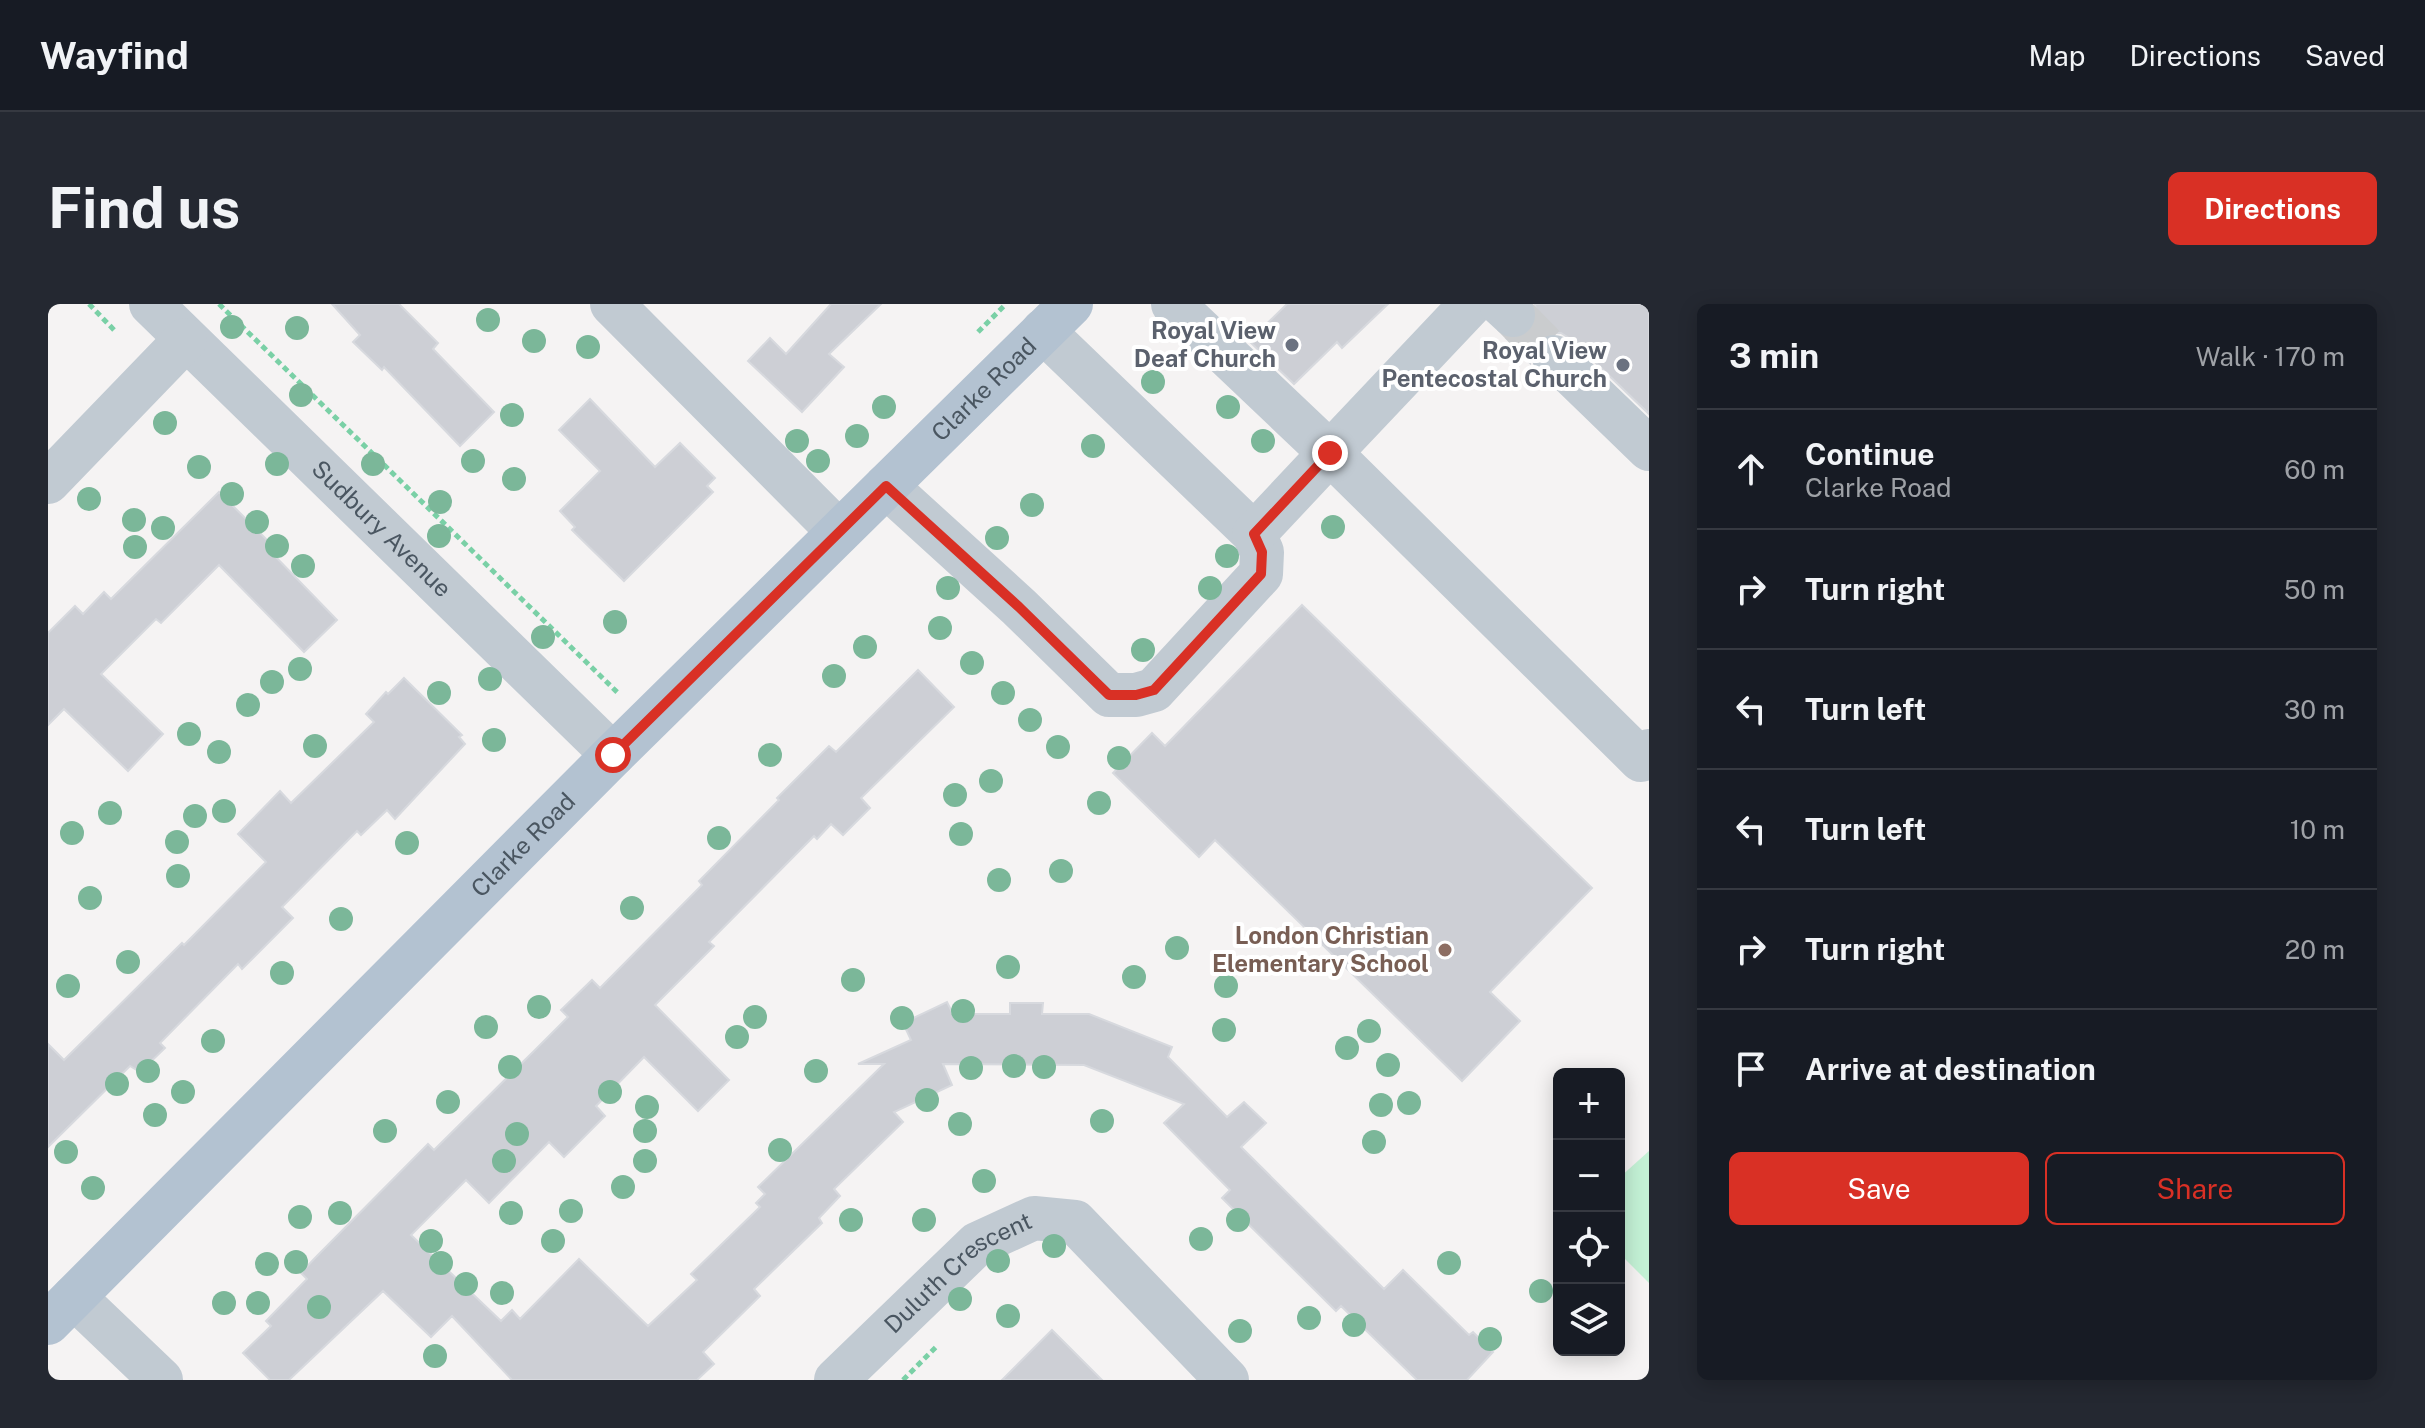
<!DOCTYPE html>
<html lang="en">
<head>
<meta charset="utf-8">
<style>
	:root { --surface:#171b24; --page:#242831; --text:#f1f3f6; --muted:#9ea1a6; --line:#363941; --accent:#d93025 }
	body { margin:0; font-family:"Public Sans",sans-serif; background:var(--page); color:var(--text) }
	.controls { position:absolute; right:24px; bottom:24px; display:grid; overflow:hidden; border-radius:12px; box-shadow:0 4px 20px #0003 }
	.controls button { width:72px; height:72px; display:grid; place-items:center; padding:0; border:0; border-bottom:2px solid var(--line); background:var(--surface); color:var(--text); font:40px sans-serif }
	.stop { position:absolute; width:24px; height:24px; margin:-18px; border:6px solid #d93025; border-radius:50%; background:#fff }
	.stop.end { background:#d93025; border-color:#fff; box-shadow:0 2px 8px #0008 }
	.list { margin:0; padding:0; list-style:none }
	h2 { display:flex; justify-content:space-between; align-items:center; height:104px; margin:0; padding:0 32px; font-size:34px }
	h2 small { font-size:26px; font-weight:400; color:var(--muted) }
	.list li { display:grid; grid-template-columns:52px 1fr auto; gap:24px; align-items:center; box-sizing:border-box; height:120px; padding:0 32px; border-top:2px solid var(--line) }
	.list b { display:block; font-size:30px; white-space:nowrap }
	.list p { margin:0; font-size:26px; white-space:nowrap; color:var(--muted) }
	.list em { font-size:26px; font-style:normal; color:var(--muted) }
	.actions { display:flex; gap:16px; padding:24px 32px }
	.actions a { flex:1; padding:18px 0; border:2px solid var(--accent); border-radius:12px; text-align:center; font-size:28px; color:var(--accent) }
	.actions .main { background:var(--accent); color:#fff }
	.icon { flex:none; width:44px; height:44px; fill:none; stroke:currentColor; stroke-width:2; stroke-linecap:round; stroke-linejoin:round }
	.map { position:relative; flex:none; width:1601px; height:1076px; overflow:hidden; border-radius:12px }
	header { display:flex; align-items:center; gap:48px; box-sizing:border-box; height:112px; padding:0 40px; background:var(--surface); border-bottom:2px solid var(--line) }
	header strong { font-size:38px }
	nav { display:flex; gap:44px; margin-inline-start:auto; font-size:28px }
	.intro { display:flex; align-items:center; justify-content:space-between; box-sizing:border-box; height:192px; padding:0 48px }
	h1 { margin:0; font-size:56px }
	.button { padding:20px 36px; border-radius:12px; background:var(--accent); color:#fff; font-size:28px; font-weight:700 }
	main { display:flex; gap:48px; padding:0 48px }
	aside { flex:1; background:var(--surface); border-radius:12px; box-shadow:0 4px 20px #0003 }
	.map>svg:first-child { display:block }
</style>
</head>
<body>
<header>
<strong>Wayfind</strong>
<nav><a>Map</a><a>Directions</a><a>Saved</a></nav>
</header>
<div class="intro"><h1>Find us</h1><a class="button">Directions</a></div>
<main>
<div class="map">
<svg width="1601" height="1076" viewBox="0 0 1601 1076">
	<rect width="100%" height="100%" fill="#f5f3f3"/>
	<polygon fill="#c3f1d5" points="1601,847 1601,979 1571,949 1571,874"/>
	<g fill="#cdcfd5" stroke="#d7d9de" stroke-width="2">
		<polygon points="284,0 351,0 390,39 385,45 446,108 412,142 336,63 334,66 305,38 312,31"/>
		<polygon points="783,0 833,0 781,50 796,63 754,108 700,57 722,34 738,50"/>
		<polygon points="1239,0 1340,0 1294,44 1289,38 1246,80 1201,37"/>
		<polygon points="1487,0 1601,0 1601,110 1524,36 1513,29 1500,29 1489,35 1482,46 1482,59 1459,35 1473,35 1484,27 1489,16"/>
		<polygon points="542,95 607,163 632,139 667,174 659,182 665,188 576,277 524,226 527,223 512,207 552,167 511,126"/>
		<polygon points="171,188 225,242 221,246 289,316 256,348 171,261 113,319 108,315 53,370 115,430 80,467 16,405 0,421 0,329 27,302 35,310 56,288 63,295"/>
		<polygon points="1254,301 1544,584 1442,688 1472,717 1414,777 1167,536 1151,553 1065,469 1104,429 1117,442"/>
		<polygon points="870,366 906,403 813,494 822,504 795,531 783,520 769,535 766,532 661,638 666,642 607,701 681,776 650,807 596,753 548,802 557,812 516,853 501,838 441,899 418,876 363,931 453,1017 464,1006 472,1015 531,955 600,1022 649,976 643,970 712,903 708,899 717,890 710,883 836,760 810,760 863,736 855,719 899,698 905,710 962,710 962,699 995,699 994,710 1041,710 1124,743 1120,753 1179,813 1196,798 1218,819 1193,843 1336,985 1355,966 1421,1031 1425,1028 1445,1048 1419,1076 1369,1076 1293,1002 1288,1007 1174,894 1182,886 1116,819 1136,800 1036,761 895,760 904,781 846,808 855,818 786,885 792,892 771,914 774,919 706,985 712,992 655,1048 666,1060 649,1076 464,1076 404,1012 383,1033 335,987 241,1076 222,1076 195,1049 223,1022 218,1017 259,975 253,969 266,955 380,840 386,846 486,747 520,713 513,706 544,676 552,684 654,581 651,577 731,496 729,494 781,442 788,448"/>
		<polygon points="356,374 414,431 411,433 417,440 347,515 339,506 313,531 309,527 234,603 245,614 194,665 190,660 112,739 117,744 92,768 82,762 0,843 0,740 16,756 134,639 136,641 218,558 190,530 232,487 243,499 326,418 318,410 338,388 340,390"/>
		<polygon points="1004,1026 1054,1076 954,1076"/>
	</g>
	<g fill="none" stroke-linecap="round" stroke-linejoin="round">
		<polyline stroke="#caccce" stroke-width="44" stroke-dasharray="44 22" stroke-linecap="butt" points="1465,11 1506,53"/>
		<g stroke="#7ad0a6" stroke-width="5" stroke-dasharray="6 4" stroke-linecap="butt">
			<polyline points="41,0 68,28"/>
			<polyline points="171,0 570,389"/>
			<polyline points="930,28 958,0"/>
			<polyline points="855,1076 888,1043"/>
		</g>
		<g stroke="#c1cad2" stroke-width="44">
			<path id="s1" d="M103,0l462,451"/>
			<polyline points="564,0 791,228"/>
			<polyline points="1125,0 1282,149 1423,0"/>
			<polyline points="1453,0 1465,11"/>
			<polyline points="1506,53 1601,145"/>
			<polyline points="0,178 137,36"/>
			<polyline points="838,182 971,303 1061,391 1088,391 1106,386 1213,270 1214,248 1206,230 995,27"/>
			<polyline points="1206,230 1282,149 1593,456 1601,447"/>
			<polyline points="26,993 113,1076"/>
			<path id="s2" d="M788,1076l141,-136 57,-26 41,4 152,158"/>
		</g>
		<path stroke="#b3c2d1" stroke-width="44" id="s3" d="M0,1019l565,-568 458,-451"/>
	</g>
	<g fill="#7bb799">
		<circle cx="440" cy="16" r="12"/>
		<circle cx="184" cy="23" r="12"/>
		<circle cx="249" cy="24" r="12"/>
		<circle cx="486" cy="37" r="12"/>
		<circle cx="540" cy="43" r="12"/>
		<circle cx="1105" cy="78" r="12"/>
		<circle cx="253" cy="91" r="12"/>
		<circle cx="836" cy="103" r="12"/>
		<circle cx="1180" cy="103" r="12"/>
		<circle cx="464" cy="111" r="12"/>
		<circle cx="117" cy="119" r="12"/>
		<circle cx="809" cy="132" r="12"/>
		<circle cx="749" cy="137" r="12"/>
		<circle cx="1215" cy="137" r="12"/>
		<circle cx="1045" cy="142" r="12"/>
		<circle cx="425" cy="157" r="12"/>
		<circle cx="770" cy="157" r="12"/>
		<circle cx="229" cy="160" r="12"/>
		<circle cx="325" cy="160" r="12"/>
		<circle cx="151" cy="163" r="12"/>
		<circle cx="466" cy="175" r="12"/>
		<circle cx="184" cy="190" r="12"/>
		<circle cx="41" cy="195" r="12"/>
		<circle cx="392" cy="198" r="12"/>
		<circle cx="984" cy="201" r="12"/>
		<circle cx="86" cy="216" r="12"/>
		<circle cx="209" cy="218" r="12"/>
		<circle cx="1285" cy="223" r="12"/>
		<circle cx="115" cy="224" r="12"/>
		<circle cx="391" cy="232" r="12"/>
		<circle cx="949" cy="234" r="12"/>
		<circle cx="229" cy="242" r="12"/>
		<circle cx="87" cy="243" r="12"/>
		<circle cx="1179" cy="252" r="12"/>
		<circle cx="255" cy="262" r="12"/>
		<circle cx="900" cy="284" r="12"/>
		<circle cx="1162" cy="284" r="12"/>
		<circle cx="567" cy="318" r="12"/>
		<circle cx="892" cy="324" r="12"/>
		<circle cx="495" cy="333" r="12"/>
		<circle cx="817" cy="343" r="12"/>
		<circle cx="1095" cy="346" r="12"/>
		<circle cx="924" cy="359" r="12"/>
		<circle cx="252" cy="365" r="12"/>
		<circle cx="786" cy="372" r="12"/>
		<circle cx="442" cy="375" r="12"/>
		<circle cx="224" cy="378" r="12"/>
		<circle cx="391" cy="389" r="12"/>
		<circle cx="955" cy="389" r="12"/>
		<circle cx="200" cy="401" r="12"/>
		<circle cx="982" cy="416" r="12"/>
		<circle cx="141" cy="430" r="12"/>
		<circle cx="446" cy="436" r="12"/>
		<circle cx="267" cy="442" r="12"/>
		<circle cx="1010" cy="443" r="12"/>
		<circle cx="171" cy="448" r="12"/>
		<circle cx="722" cy="451" r="12"/>
		<circle cx="1071" cy="454" r="12"/>
		<circle cx="943" cy="477" r="12"/>
		<circle cx="907" cy="491" r="12"/>
		<circle cx="1051" cy="499" r="12"/>
		<circle cx="176" cy="507" r="12"/>
		<circle cx="62" cy="509" r="12"/>
		<circle cx="147" cy="512" r="12"/>
		<circle cx="24" cy="529" r="12"/>
		<circle cx="913" cy="530" r="12"/>
		<circle cx="671" cy="534" r="12"/>
		<circle cx="129" cy="538" r="12"/>
		<circle cx="359" cy="539" r="12"/>
		<circle cx="1013" cy="567" r="12"/>
		<circle cx="130" cy="572" r="12"/>
		<circle cx="951" cy="576" r="12"/>
		<circle cx="42" cy="594" r="12"/>
		<circle cx="584" cy="604" r="12"/>
		<circle cx="293" cy="615" r="12"/>
		<circle cx="1129" cy="644" r="12"/>
		<circle cx="80" cy="658" r="12"/>
		<circle cx="960" cy="663" r="12"/>
		<circle cx="234" cy="669" r="12"/>
		<circle cx="1086" cy="673" r="12"/>
		<circle cx="805" cy="676" r="12"/>
		<circle cx="20" cy="682" r="12"/>
		<circle cx="1178" cy="682" r="12"/>
		<circle cx="491" cy="703" r="12"/>
		<circle cx="915" cy="707" r="12"/>
		<circle cx="707" cy="713" r="12"/>
		<circle cx="854" cy="714" r="12"/>
		<circle cx="438" cy="723" r="12"/>
		<circle cx="1176" cy="726" r="12"/>
		<circle cx="1321" cy="727" r="12"/>
		<circle cx="689" cy="733" r="12"/>
		<circle cx="165" cy="737" r="12"/>
		<circle cx="1299" cy="744" r="12"/>
		<circle cx="1340" cy="761" r="12"/>
		<circle cx="966" cy="762" r="12"/>
		<circle cx="462" cy="763" r="12"/>
		<circle cx="996" cy="763" r="12"/>
		<circle cx="923" cy="764" r="12"/>
		<circle cx="100" cy="767" r="12"/>
		<circle cx="768" cy="767" r="12"/>
		<circle cx="69" cy="780" r="12"/>
		<circle cx="135" cy="788" r="12"/>
		<circle cx="562" cy="788" r="12"/>
		<circle cx="879" cy="796" r="12"/>
		<circle cx="400" cy="798" r="12"/>
		<circle cx="1361" cy="799" r="12"/>
		<circle cx="1333" cy="801" r="12"/>
		<circle cx="599" cy="803" r="12"/>
		<circle cx="107" cy="811" r="12"/>
		<circle cx="1054" cy="817" r="12"/>
		<circle cx="912" cy="820" r="12"/>
		<circle cx="337" cy="827" r="12"/>
		<circle cx="597" cy="827" r="12"/>
		<circle cx="469" cy="830" r="12"/>
		<circle cx="1326" cy="838" r="12"/>
		<circle cx="732" cy="846" r="12"/>
		<circle cx="18" cy="848" r="12"/>
		<circle cx="456" cy="857" r="12"/>
		<circle cx="597" cy="857" r="12"/>
		<circle cx="936" cy="877" r="12"/>
		<circle cx="575" cy="883" r="12"/>
		<circle cx="45" cy="884" r="12"/>
		<circle cx="523" cy="907" r="12"/>
		<circle cx="292" cy="909" r="12"/>
		<circle cx="463" cy="909" r="12"/>
		<circle cx="252" cy="913" r="12"/>
		<circle cx="803" cy="916" r="12"/>
		<circle cx="876" cy="916" r="12"/>
		<circle cx="1190" cy="916" r="12"/>
		<circle cx="1153" cy="935" r="12"/>
		<circle cx="383" cy="937" r="12"/>
		<circle cx="505" cy="937" r="12"/>
		<circle cx="1006" cy="942" r="12"/>
		<circle cx="950" cy="957" r="12"/>
		<circle cx="248" cy="958" r="12"/>
		<circle cx="393" cy="959" r="12"/>
		<circle cx="1401" cy="959" r="12"/>
		<circle cx="219" cy="960" r="12"/>
		<circle cx="418" cy="980" r="12"/>
		<circle cx="1493" cy="987" r="12"/>
		<circle cx="454" cy="989" r="12"/>
		<circle cx="912" cy="995" r="12"/>
		<circle cx="176" cy="999" r="12"/>
		<circle cx="210" cy="999" r="12"/>
		<circle cx="271" cy="1003" r="12"/>
		<circle cx="960" cy="1012" r="12"/>
		<circle cx="1261" cy="1014" r="12"/>
		<circle cx="1306" cy="1021" r="12"/>
		<circle cx="1192" cy="1027" r="12"/>
		<circle cx="1442" cy="1035" r="12"/>
		<circle cx="387" cy="1052" r="12"/>
	</g>
	<g fill="none" stroke-linecap="round" stroke-linejoin="round">
		<polyline stroke="#d93025" stroke-width="10" points="565,451 838,182 971,303 1061,391 1088,391 1106,386 1213,270 1214,248 1206,230 1282,149"/>
	</g>
	<g fill="#6b7280" stroke="#fff" stroke-width="3">
		<circle cx="1244" cy="41" r="8"/>
		<circle cx="1575" cy="61" r="8"/>
	</g>
	<circle fill="#8d6e63" stroke="#fff" stroke-width="3" cx="1397" cy="646" r="8"/>
	<g text-anchor="middle" stroke-width="8" stroke-linejoin="round" paint-order="stroke">
		<g font-size="24" font-weight="bold" fill="#5b616d" stroke="#fff" text-anchor="end">
			<text x="1228" y="35">Royal View<tspan x="1228" dy="28">Deaf Church</tspan></text>
			<text x="1559" y="55">Royal View<tspan x="1559" dy="28">Pentecostal Church</tspan></text>
		</g>
		<g font-size="24" fill="#4a5661" stroke="#fff">
			<text dy="8" stroke="none"><textPath href="#s3" startOffset="1322">Clarke Road</textPath></text>
			<text dy="8" stroke="none"><textPath href="#s1" startOffset="322">Sudbury Avenue</textPath></text>
			<text dy="8" stroke="none"><textPath href="#s3" startOffset="674">Clarke Road</textPath></text>
			<text dy="8" stroke="none"><textPath href="#s2" startOffset="164">Duluth Crescent</textPath></text>
		</g>
		<g font-size="24" font-weight="bold" fill="#785e54" stroke="#fff" text-anchor="end">
			<text x="1381" y="640">London Christian<tspan x="1381" dy="28">Elementary School</tspan></text>
		</g>
	</g>
</svg>
<div class="controls">
<button>+</button>
<button>−</button>
<button><svg class="icon" aria-label="locate" viewBox="0 0 24 24"><circle cx="12" cy="12" r="6"/><path d="M12 2v4M12 18v4M2 12h4M18 12h4"/></svg></button>
<button><svg class="icon" aria-label="layers" viewBox="0 0 24 24"><path d="M12 4l9 5-9 5-9-5zM3 14l9 5 9-5"/></svg></button>
</div>
<div class="stop" style="left:565px;top:451px"></div>
<div class="stop end" style="left:1282px;top:149px"></div>
</div>
<aside>
<h2>3 min<small>Walk · 170 m</small></h2>
<ul class="list">
<li><svg class="icon" aria-label="ahead" viewBox="0 0 24 24"><path d="M12 20V5M6 11l6-6 6 6"/></svg><div><b>Continue</b><p>Clarke Road</p></div><em>60 m</em></li>
<li><svg class="icon" aria-label="right" viewBox="0 0 24 24"><path d="M7 20v-9h11M14 6l5 5-5 5"/></svg><div><b>Turn right</b></div><em>50 m</em></li>
<li><svg class="icon" aria-label="left" viewBox="0 0 24 24"><path d="M17 20v-9H6M10 6l-5 5 5 5"/></svg><div><b>Turn left</b></div><em>30 m</em></li>
<li><svg class="icon" aria-label="left" viewBox="0 0 24 24"><path d="M17 20v-9H6M10 6l-5 5 5 5"/></svg><div><b>Turn left</b></div><em>10 m</em></li>
<li><svg class="icon" aria-label="right" viewBox="0 0 24 24"><path d="M7 20v-9h11M14 6l5 5-5 5"/></svg><div><b>Turn right</b></div><em>20 m</em></li>
<li><svg class="icon" aria-label="arrive" viewBox="0 0 24 24"><path d="M6 21V4h12l-3 4 3 4H6"/></svg><div><b>Arrive at destination</b></div></li>
</ul>
<div class="actions"><a class="main">Save</a><a>Share</a></div>
</aside>
</main>
</body>
</html>
